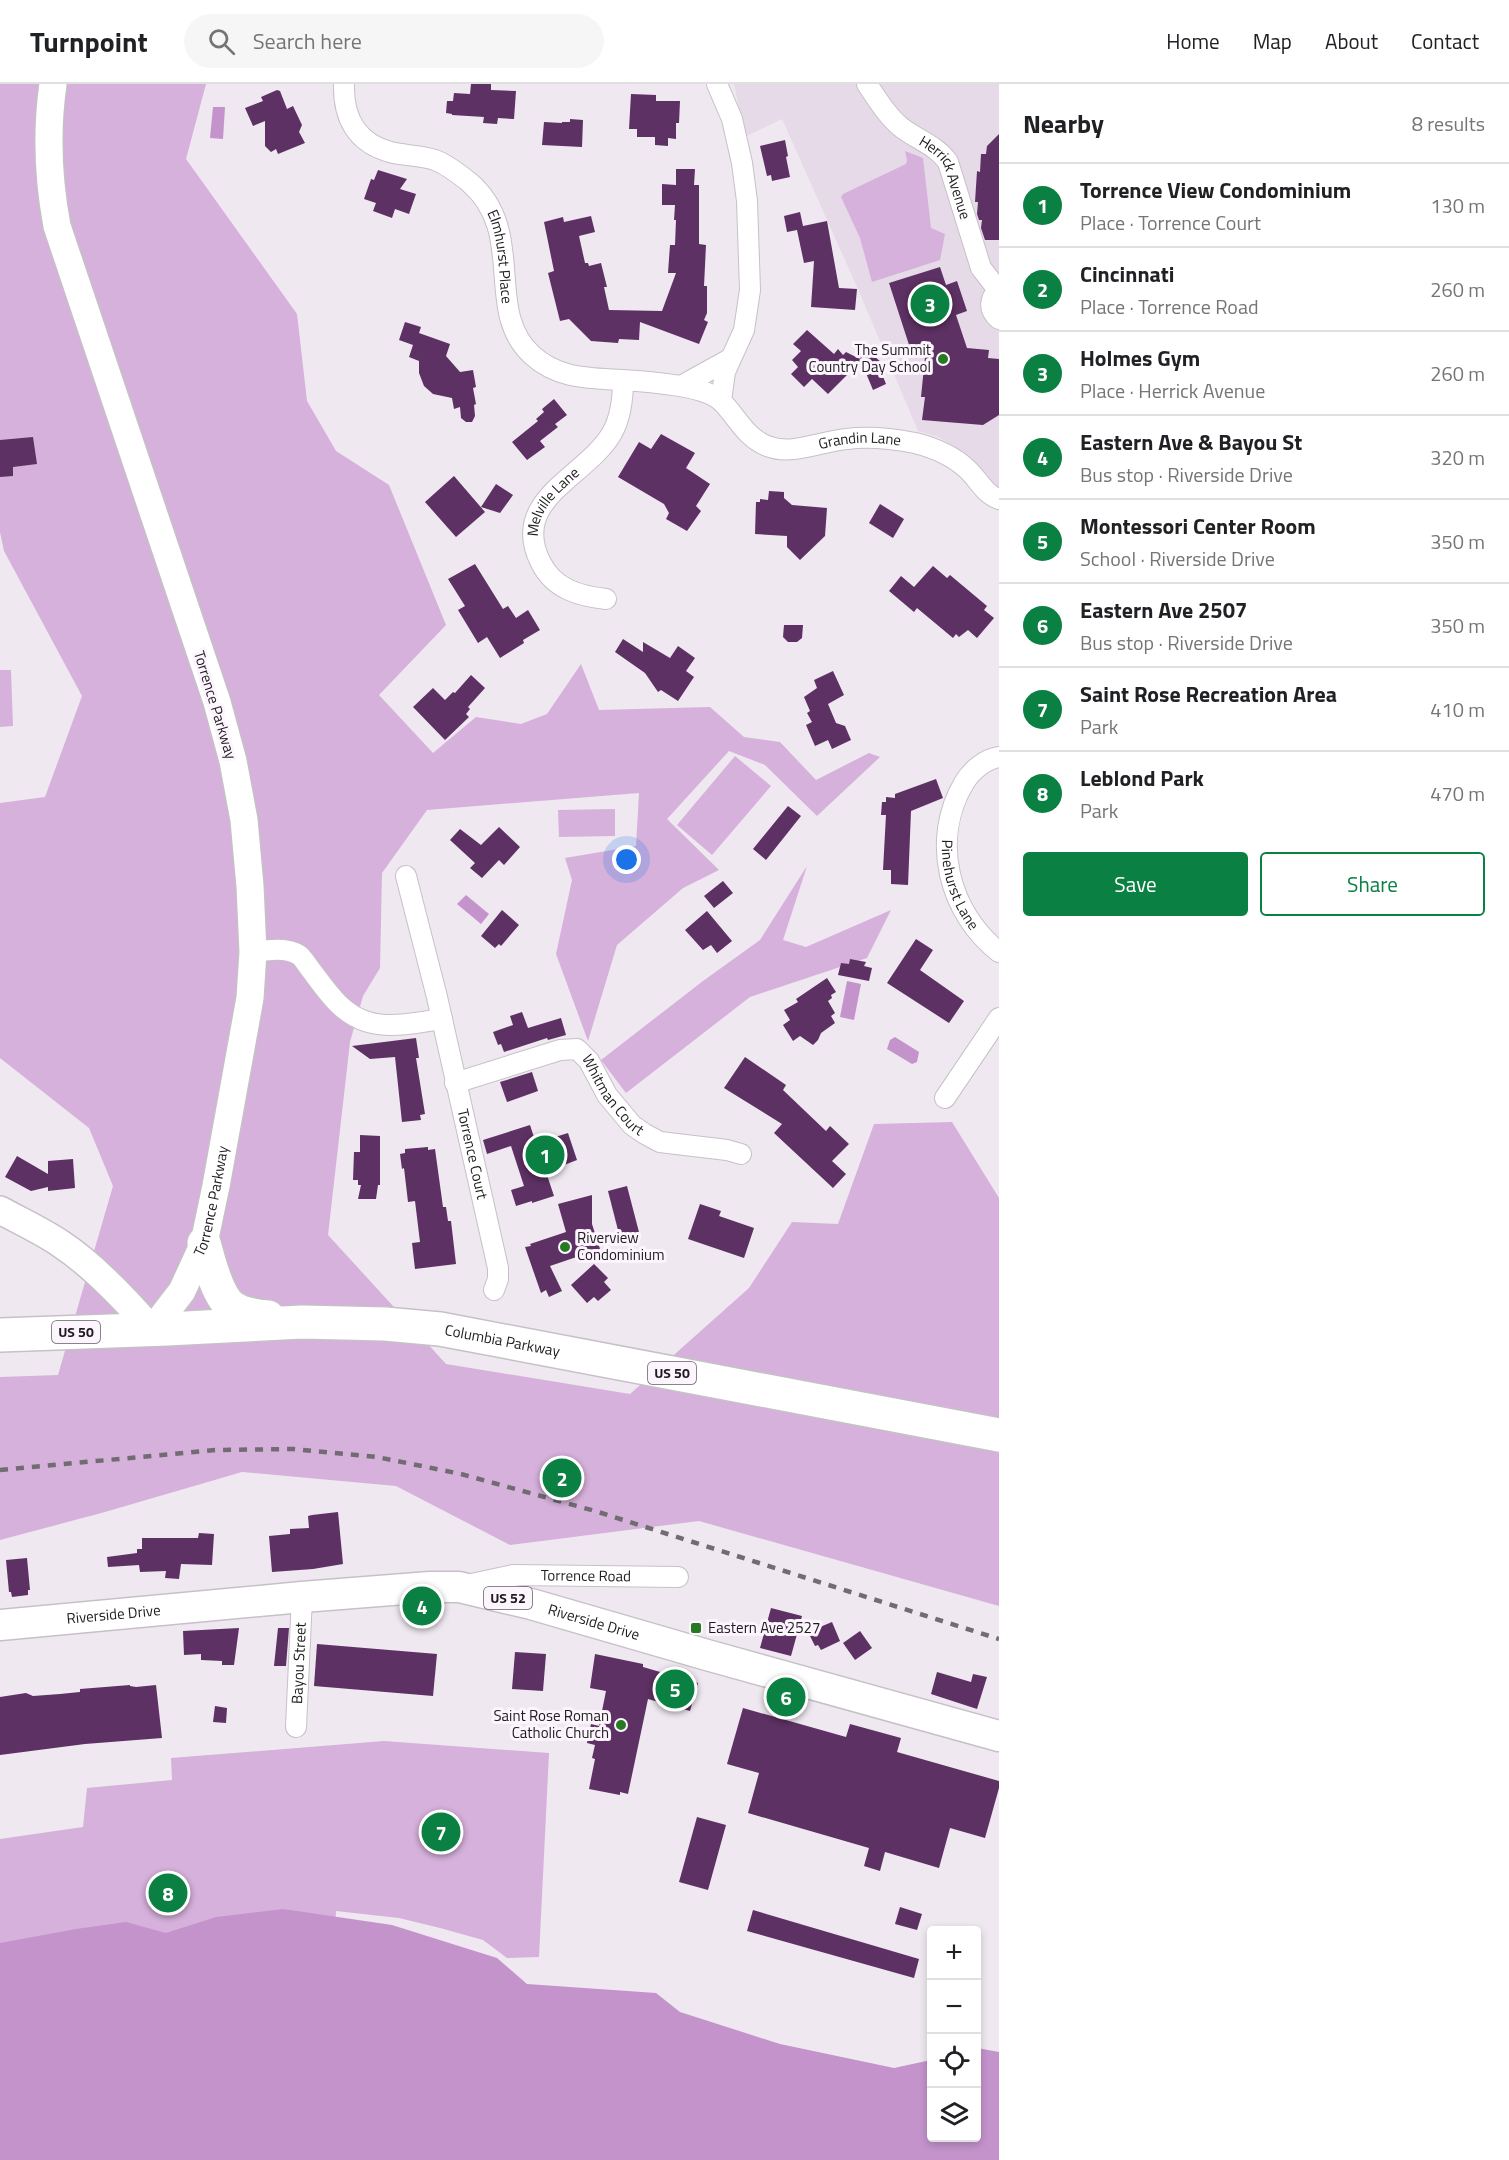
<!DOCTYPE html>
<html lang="en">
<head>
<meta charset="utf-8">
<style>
	:root { --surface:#fff; --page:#f6f6f6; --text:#202124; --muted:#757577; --line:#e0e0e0; --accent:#0b8043 }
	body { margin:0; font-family:"Titillium Web",sans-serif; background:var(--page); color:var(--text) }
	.controls { position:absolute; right:18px; bottom:18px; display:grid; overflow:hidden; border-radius:6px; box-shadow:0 3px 9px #0003 }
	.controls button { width:54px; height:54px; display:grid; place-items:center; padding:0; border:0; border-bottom:2px solid var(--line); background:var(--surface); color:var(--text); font:30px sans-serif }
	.you { position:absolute; left:627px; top:776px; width:21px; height:21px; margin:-15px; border:4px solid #fff; border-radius:50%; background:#1a73e8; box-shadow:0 0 0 9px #1a73e833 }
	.badge { display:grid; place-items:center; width:39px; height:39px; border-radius:50%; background:var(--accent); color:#fff; font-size:20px; font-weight:700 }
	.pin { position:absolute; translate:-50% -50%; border:3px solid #fff; box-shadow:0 2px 6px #0006 }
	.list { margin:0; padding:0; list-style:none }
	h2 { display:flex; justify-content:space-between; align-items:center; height:78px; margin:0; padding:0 24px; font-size:26px }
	h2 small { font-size:20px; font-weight:400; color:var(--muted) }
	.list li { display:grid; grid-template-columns:39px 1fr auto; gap:18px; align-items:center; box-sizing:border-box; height:84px; padding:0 24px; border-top:2px solid var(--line) }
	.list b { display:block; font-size:22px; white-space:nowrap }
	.list p { margin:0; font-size:20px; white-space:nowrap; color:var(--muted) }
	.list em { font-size:20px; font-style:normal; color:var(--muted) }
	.actions { display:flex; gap:12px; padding:18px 24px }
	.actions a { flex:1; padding:14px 0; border:2px solid var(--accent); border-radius:6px; text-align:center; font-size:21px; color:var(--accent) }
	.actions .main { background:var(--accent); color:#fff }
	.icon { flex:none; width:33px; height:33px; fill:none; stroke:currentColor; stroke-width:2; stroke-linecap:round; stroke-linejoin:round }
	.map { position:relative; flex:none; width:999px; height:2076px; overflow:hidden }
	header { display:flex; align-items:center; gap:36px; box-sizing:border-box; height:84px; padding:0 30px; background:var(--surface); border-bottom:2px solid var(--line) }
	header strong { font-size:28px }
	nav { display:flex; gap:33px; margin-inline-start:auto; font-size:21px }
	.search { width:420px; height:54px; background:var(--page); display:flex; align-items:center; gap:15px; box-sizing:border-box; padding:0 21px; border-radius:33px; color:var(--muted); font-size:22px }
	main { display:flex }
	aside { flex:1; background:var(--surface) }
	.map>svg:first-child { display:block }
</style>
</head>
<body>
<header>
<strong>Turnpoint</strong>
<div class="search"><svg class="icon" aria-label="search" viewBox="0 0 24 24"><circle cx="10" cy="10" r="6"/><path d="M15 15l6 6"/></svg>Search here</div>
<nav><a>Home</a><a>Map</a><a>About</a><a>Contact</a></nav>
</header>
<main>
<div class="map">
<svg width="999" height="2076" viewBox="0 0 999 2076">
	<rect width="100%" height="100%" fill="#efe8f0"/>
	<polygon fill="#e7dae8" points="734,0 999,0 999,408 980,384 960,366 938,353 918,347 857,203 782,35 745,53"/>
	<g fill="#d6b1db">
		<polygon points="0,0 206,0 186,75 297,230 307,317 336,367 389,401 446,541 379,611 433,669 476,633 521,640 547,630 581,580 599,626 710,623 744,653 780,658 816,696 869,669 880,673 817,732 765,681 729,667 667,735 719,786 683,804 617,861 588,957 556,870 572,796 565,774 636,762 639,709 427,726 382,789 380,884 363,912 350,958 328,1151 446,1280 630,1310 749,1204 792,1138 838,1140 874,1040 952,1038 999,1114 999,1522 699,1437 510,1461 396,1402 242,1388 105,1428 0,1456 0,1293 58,1291 113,1102 89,1044 0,974 0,719 45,713 82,612 4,467 0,448"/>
		<polygon points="905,67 923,74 931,144 945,150 940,176 872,198 860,154 841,113 843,110 906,80 907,76"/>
		<polygon points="0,586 11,586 13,642 0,643"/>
		<polygon points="735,672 771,702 712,771 677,741"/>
		<polygon points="615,725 615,752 559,753 558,726"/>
		<polygon points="807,782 783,856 806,863 891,826 867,874 750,913 626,1009 601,976 703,897 760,856"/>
		<polygon points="384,1657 549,1669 539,1873 507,1874 483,1856 440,1844 399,1834 336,1827 333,1878 0,1863 0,1755 83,1743 87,1704 172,1696 171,1674"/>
	</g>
	<g fill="#c493cc">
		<polygon points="213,23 225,23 223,55 210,54"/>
		<polygon points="466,811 489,830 481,840 457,820"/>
		<polygon points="847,897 861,900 854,936 840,933"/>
		<polygon points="895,953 919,968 917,978 912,980 887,965 890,956"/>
		<polygon points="283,1825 392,1841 497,1874 527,1900 656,1909 680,1928 780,1960 894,1984 931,1976 932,2054 976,2054 977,1964 999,1968 999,2076 0,2076 0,1859 76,1845 126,1838 166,1849 216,1833"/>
	</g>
	<g fill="#5d3163">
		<polygon points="471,0 491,0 491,6 516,7 514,35 498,34 497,40 483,39 484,33 452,31 452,30 446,29 447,17 453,17 454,9 470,10"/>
		<polygon points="277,6 280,7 287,25 293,22 302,41 299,48 305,59 278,70 276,65 271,68 265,62 265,37 253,42 245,24 263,17 261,13"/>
		<polygon points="631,10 656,11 656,17 680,17 679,39 676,39 676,55 668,54 668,62 655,61 655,53 637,53 637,45 629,45"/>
		<polygon points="570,35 583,36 582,63 542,61 544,38 562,39 562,38 570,38"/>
		<polygon points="999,50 999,156 985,156 981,144 982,136 979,136 977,130 978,118 975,118 977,87 980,88 981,70 986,70 987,62"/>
		<polygon points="785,56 788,72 786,73 790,93 772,97 771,91 767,92 760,62"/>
		<polygon points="676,85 695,85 694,101 699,101 699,160 706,161 704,202 707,202 707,229 704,236 708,238 699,260 640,238 639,256 619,255 618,259 591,257 569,235 560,237 548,189 554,187 544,138 563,133 564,138 591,132 595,148 579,152 585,179 588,179 589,182 601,179 607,203 604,203 609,226 662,227 676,189 668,189 670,161 675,161 676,136 674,136 675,121 662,121 662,100 676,101"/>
		<polygon points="378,86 407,95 400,105 416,110 409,130 395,125 392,134 373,127 376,119 364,115 371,95 374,96"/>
		<polygon points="800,128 803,142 827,137 839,204 857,205 855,226 811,223 814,177 804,179 797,146 787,148 784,132"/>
		<polygon points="940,183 946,201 957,197 967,227 956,231 967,264 989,266 988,274 999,275 999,331 983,341 922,336 925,313 921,313 926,263 911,267 889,199"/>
		<polygon points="405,238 421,243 419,249 450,260 446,272 460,288 473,286 476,303 473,304 476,320 474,321 475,332 472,338 466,338 461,334 460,323 454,325 452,314 433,310 424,302 419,289 419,277 409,273 413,261 399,256"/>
		<polygon points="807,246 834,270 838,265 843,271 846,268 860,275 855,265 868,272 871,269 884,281 880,285 886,300 873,306 861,277 828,310 812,295 804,303 791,290 798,283 792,276 801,267 793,260"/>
		<polygon points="554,315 567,331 555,340 558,343 540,357 545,363 527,376 512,358 538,337 536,335 544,328 542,325"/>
		<polygon points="661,350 695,369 686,384 710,400 696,422 701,427 687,447 666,435 669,429 664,420 618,393 639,358 651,365"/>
		<polygon points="33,353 37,380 13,383 13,392 0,393 0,356"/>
		<polygon points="454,392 485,428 456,453 425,418"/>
		<polygon points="496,400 513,411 500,429 481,423"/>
		<polygon points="769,407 784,408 784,414 792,421 827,424 825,452 800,476 787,463 787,452 755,450 756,418 760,418 760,415 768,416"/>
		<polygon points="880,420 904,435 893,454 869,439"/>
		<polygon points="475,480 503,525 508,522 516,534 528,526 540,546 523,556 524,559 500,574 487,553 478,559 458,526 465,522 448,495"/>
		<polygon points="933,482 947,494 950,491 987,522 984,526 994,534 977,554 968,546 959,553 956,550 953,554 917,524 914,528 889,507 901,492 914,503"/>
		<polygon points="784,541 803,541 802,554 797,558 788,558 783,553"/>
		<polygon points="623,555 643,568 643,558 670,574 678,562 695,574 686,587 694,593 678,617 661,606 658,608 645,589 615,568"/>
		<polygon points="833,587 844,611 828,620 836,639 845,642 851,656 832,665 828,656 815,662 806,641 812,638 807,629 810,627 804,613 817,604 814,596"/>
		<polygon points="471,591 485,604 468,623 470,625 466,630 469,633 445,656 413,623 433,604 445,616 453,608 455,609"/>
		<polygon points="936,695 943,714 911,727 908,801 891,800 891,786 883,786 886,731 881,731 882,718 886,718 886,713 895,714 895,710"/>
		<polygon points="788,722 801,732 766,776 753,765"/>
		<polygon points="499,743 520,763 504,781 499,776 482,794 470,784 475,779 450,756 460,745 481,761"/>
		<polygon points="723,797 733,809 714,824 704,812"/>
		<polygon points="502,826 519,841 501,862 499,860 495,864 481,852"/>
		<polygon points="707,827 732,857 717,869 711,861 703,866 685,846"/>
		<polygon points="916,855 933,866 920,886 964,917 949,939 887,899"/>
		<polygon points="850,875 866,878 864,882 872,884 869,897 838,891 841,879 849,880"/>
		<polygon points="827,894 836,908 831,911 832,914 828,917 835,929 831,932 835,939 821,949 818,956 813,961 800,952 793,957 783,941 790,936 784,926 798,918 796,915"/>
		<polygon points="522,928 528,944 561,934 566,951 548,956 547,954 504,968 501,960 498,961 493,948 513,941 510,932"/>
		<polygon points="416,954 419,974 416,974 425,1030 420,1031 421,1036 402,1038 395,973 370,975 352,962"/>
		<polygon points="745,973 786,1001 783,1006 826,1047 830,1042 849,1060 832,1077 846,1090 833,1104 774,1049 782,1040 724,1004"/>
		<polygon points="532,988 538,1007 507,1018 500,998"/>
		<polygon points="530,1041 536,1059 568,1049 577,1076 546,1088 554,1112 532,1119 532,1117 516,1122 511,1106 524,1102 511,1062 487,1070 483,1056"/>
		<polygon points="360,1051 380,1052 380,1101 378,1101 376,1115 358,1115 361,1101 358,1101 358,1096 353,1096 354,1068 360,1068"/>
		<polygon points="428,1063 428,1066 435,1065 443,1123 446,1123 448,1137 451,1137 456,1180 415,1185 412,1159 420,1158 415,1117 408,1118 404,1084 402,1085 400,1070 405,1069 405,1065"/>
		<polygon points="17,1072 48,1090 48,1077 73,1075 75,1104 48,1107 48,1103 31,1107 5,1093"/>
		<polygon points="627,1102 640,1152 621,1158 608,1107"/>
		<polygon points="592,1111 592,1140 600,1165 550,1182 562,1207 549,1213 546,1206 541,1209 525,1163 531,1162 530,1160 566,1148 558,1120"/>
		<polygon points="700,1120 721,1127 719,1132 754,1144 744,1174 688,1155"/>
		<polygon points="594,1180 608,1194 604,1198 611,1206 598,1217 594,1213 587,1219 571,1201"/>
		<polygon points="338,1428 343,1480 313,1485 272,1488 269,1452 290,1450 290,1445 309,1444 308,1432 312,1431"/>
		<polygon points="199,1449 214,1450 212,1481 181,1480 179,1495 165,1494 166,1487 140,1488 139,1481 108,1483 107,1473 137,1469 137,1465 142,1465 142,1454 198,1454"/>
		<polygon points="27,1474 30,1506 28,1506 28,1511 12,1513 11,1508 9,1508 6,1476"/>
		<polygon points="771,1524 802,1532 791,1572 760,1564"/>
		<polygon points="832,1538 840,1557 821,1566 818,1561 815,1562 808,1548"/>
		<polygon points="239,1544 234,1581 222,1581 222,1577 201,1576 201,1570 184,1571 183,1547"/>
		<polygon points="278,1544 289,1544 286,1582 274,1582"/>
		<polygon points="860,1547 872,1564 855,1576 843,1559"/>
		<polygon points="317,1560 437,1570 433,1612 314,1602"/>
		<polygon points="515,1568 546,1570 543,1607 512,1605"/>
		<polygon points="595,1570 643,1580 643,1583 698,1599 690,1627 648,1615 628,1710 620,1708 620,1711 589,1705 595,1675 592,1674 595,1661 587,1659 591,1640 599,1642 606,1607 590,1604"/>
		<polygon points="937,1588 971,1598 973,1590 987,1593 977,1625 931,1610"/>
		<polygon points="130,1601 130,1602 136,1603 156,1601 162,1654 85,1660 0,1671 0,1613 26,1609 33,1612 60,1610 80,1608 80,1605"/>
		<polygon points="215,1622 227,1624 226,1639 213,1638"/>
		<polygon points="743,1624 846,1653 850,1640 901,1654 897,1668 999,1697 999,1704 985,1754 950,1744 939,1784 885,1768 880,1787 864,1782 869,1764 748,1729 759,1689 727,1680"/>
		<polygon points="697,1733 726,1741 708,1806 679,1798"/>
		<polygon points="900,1823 922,1830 917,1846 895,1840"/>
		<polygon points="753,1826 919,1875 914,1894 747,1847"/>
	</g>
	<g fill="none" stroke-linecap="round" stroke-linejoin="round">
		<g stroke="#c7c0c8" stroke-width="22">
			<g id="street">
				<path id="s1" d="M344,0c-1,33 12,59 46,68 15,4 30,3 45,8 11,4 24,14 34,22 59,50 14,129 63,173 26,24 57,23 90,25 19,1 39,3 58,6 13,2 33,7 42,16 16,16 23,35 45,44 25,10 54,-5 80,-7 22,-3 47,0 68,4 20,5 37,12 52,26 12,11 17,25 32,30"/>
				<polyline points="717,0 732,35 742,79 747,117 750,206 744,246 725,288 721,317"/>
				<path id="s2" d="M867,0c10,15 21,33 35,44 16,12 35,18 46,34l33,106 17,22"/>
				<path d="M999,205c-10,10 -11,21 0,30"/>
				<polyline points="681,302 730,275"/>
				<path id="s3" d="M606,515c-27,-3 -52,-10 -65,-36 -33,-64 46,-86 71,-130 9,-16 11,-35 11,-53"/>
				<path id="s4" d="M999,673c-14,2 -28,14 -35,26 -34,57 -15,130 35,169"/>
				<path id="s5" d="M406,792l31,121 61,271v11l-4,11"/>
				<path d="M253,868c15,-2 33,-5 46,3 4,3 8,10 12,15 16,21 30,44 57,52 24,7 50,0 74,-3"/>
				<path id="s6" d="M455,999l105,-33 17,-1 12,12 18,34 25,30 13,9 15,8 67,8 14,4"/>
				<polyline points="945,1014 999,934"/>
				<path id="s7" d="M467,1501l46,-10 165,2"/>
				<path id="s8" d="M296,1643l6,-130"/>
			</g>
		</g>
		<g stroke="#c7c0c8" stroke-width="30">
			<g id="secondary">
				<path id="s9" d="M0,1126c20,11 42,21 61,34 33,22 65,56 91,86l30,-39 22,-48 12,-57 34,-188 3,-46 -3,-66 -6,-66 -11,-59 -16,-59 -160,-476c-9,-48 -11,-93 -4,-142"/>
			</g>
		</g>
		<g stroke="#c7c0c8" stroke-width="33">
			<g id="primary">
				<path id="s10" d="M0,1541l302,-28 128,-10h29l72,17 176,51 292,81"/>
			</g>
		</g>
		<g stroke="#c7c0c8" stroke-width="36">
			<g id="highway">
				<path d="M204,1159c5,18 13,53 28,64 10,7 24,9 36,10"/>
				<path id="s11" d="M0,1251l167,-6 135,-7 83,2 55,5 559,106"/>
			</g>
		</g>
		<use href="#street" stroke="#fff" stroke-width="20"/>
		<use href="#secondary" stroke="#fff" stroke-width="27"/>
		<use href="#primary" stroke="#fff" stroke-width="30"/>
		<use href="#highway" stroke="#fff" stroke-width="33"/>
		<polyline stroke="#706c71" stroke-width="4.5" stroke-dasharray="8 8" stroke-linecap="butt" points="0,1386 215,1366 293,1365 377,1373 461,1390 595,1427 999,1555"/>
	</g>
	<g fill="#297923" stroke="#fcf5fd" stroke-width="2">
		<circle cx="943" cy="275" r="6"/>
		<circle cx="565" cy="1163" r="6"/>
		<rect x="690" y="1538" width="12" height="12" rx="3"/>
		<circle cx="621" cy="1641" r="6"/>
	</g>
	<g text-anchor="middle" stroke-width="6" stroke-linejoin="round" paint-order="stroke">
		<g fill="#fcf5fd" stroke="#615d62" stroke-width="1.5">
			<rect x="52" y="1237" width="48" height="22" rx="4.5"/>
			<rect x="648" y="1278" width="48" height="22" rx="4.5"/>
			<rect x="484" y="1503" width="48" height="22" rx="4.5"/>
		</g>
		<g font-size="14" font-weight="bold" fill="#1f1c1f">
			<text x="76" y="1253">US 50</text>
			<text x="672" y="1294">US 50</text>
			<text x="508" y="1519">US 52</text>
		</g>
		<g font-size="15" fill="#1f1c1f" stroke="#fcf5fd">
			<text dy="5" stroke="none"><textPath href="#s2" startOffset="126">Herrick Avenue</textPath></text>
			<text dy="5" stroke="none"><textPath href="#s1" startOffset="260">Elmhurst Place</textPath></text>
			<text dy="5" stroke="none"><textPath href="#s1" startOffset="723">Grandin Lane</textPath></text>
			<text dy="5" stroke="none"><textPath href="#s3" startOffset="147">Melville Lane</textPath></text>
			<text transform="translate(215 621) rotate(73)" y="5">Torrence Parkway</text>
			<text dy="5" stroke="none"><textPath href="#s4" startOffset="152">Pinehurst Lane</textPath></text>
			<text dy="5" stroke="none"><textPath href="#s6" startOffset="186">Whitman Court</textPath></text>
			<text dy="5" stroke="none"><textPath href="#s5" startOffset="286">Torrence Court</textPath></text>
			<text dy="5" stroke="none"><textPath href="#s9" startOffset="340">Torrence Parkway</textPath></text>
			<text dy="5" stroke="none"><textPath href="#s11" startOffset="504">Columbia Parkway</textPath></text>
			<text dy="5" stroke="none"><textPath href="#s7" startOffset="120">Torrence Road</textPath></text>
			<text dy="5" stroke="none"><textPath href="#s10" startOffset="114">Riverside Drive</textPath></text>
			<text dy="5" stroke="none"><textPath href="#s10" startOffset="600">Riverside Drive</textPath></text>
			<text dy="5" stroke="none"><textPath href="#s8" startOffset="64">Bayou Street</textPath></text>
		</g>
		<g font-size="15" fill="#1f1c1f" stroke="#fcf5fd" text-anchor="end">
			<text x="931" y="271">The Summit<tspan x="931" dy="17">Country Day School</tspan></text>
			<text x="577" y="1159" text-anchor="start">Riverview<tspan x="577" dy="17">Condominium</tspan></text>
			<text x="708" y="1549" text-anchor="start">Eastern Ave 2527</text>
			<text x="609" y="1637">Saint Rose Roman<tspan x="609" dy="17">Catholic Church</tspan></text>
		</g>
	</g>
</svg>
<div class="controls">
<button>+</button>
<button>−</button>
<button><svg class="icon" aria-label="locate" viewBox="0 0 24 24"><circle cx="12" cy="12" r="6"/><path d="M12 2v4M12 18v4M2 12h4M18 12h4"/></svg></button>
<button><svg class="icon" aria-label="layers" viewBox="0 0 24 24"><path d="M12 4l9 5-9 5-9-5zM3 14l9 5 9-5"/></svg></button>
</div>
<div class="you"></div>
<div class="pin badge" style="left:545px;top:1071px">1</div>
<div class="pin badge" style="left:562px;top:1394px">2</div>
<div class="pin badge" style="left:930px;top:220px">3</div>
<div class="pin badge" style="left:422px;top:1522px">4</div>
<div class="pin badge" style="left:675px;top:1605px">5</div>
<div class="pin badge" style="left:786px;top:1613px">6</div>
<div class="pin badge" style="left:441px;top:1748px">7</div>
<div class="pin badge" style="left:168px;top:1809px">8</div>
</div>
<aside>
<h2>Nearby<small>8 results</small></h2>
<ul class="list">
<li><span class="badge">1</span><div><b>Torrence View Condominium</b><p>Place · Torrence Court</p></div><em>130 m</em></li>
<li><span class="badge">2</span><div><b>Cincinnati</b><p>Place · Torrence Road</p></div><em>260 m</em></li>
<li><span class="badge">3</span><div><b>Holmes Gym</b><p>Place · Herrick Avenue</p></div><em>260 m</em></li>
<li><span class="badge">4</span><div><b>Eastern Ave &amp; Bayou St</b><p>Bus stop · Riverside Drive</p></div><em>320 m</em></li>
<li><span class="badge">5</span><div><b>Montessori Center Room</b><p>School · Riverside Drive</p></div><em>350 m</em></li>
<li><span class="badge">6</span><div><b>Eastern Ave 2507</b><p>Bus stop · Riverside Drive</p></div><em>350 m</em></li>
<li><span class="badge">7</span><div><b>Saint Rose Recreation Area</b><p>Park</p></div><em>410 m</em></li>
<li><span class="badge">8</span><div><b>Leblond Park</b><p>Park</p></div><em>470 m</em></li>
</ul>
<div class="actions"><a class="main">Save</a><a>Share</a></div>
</aside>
</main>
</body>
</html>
